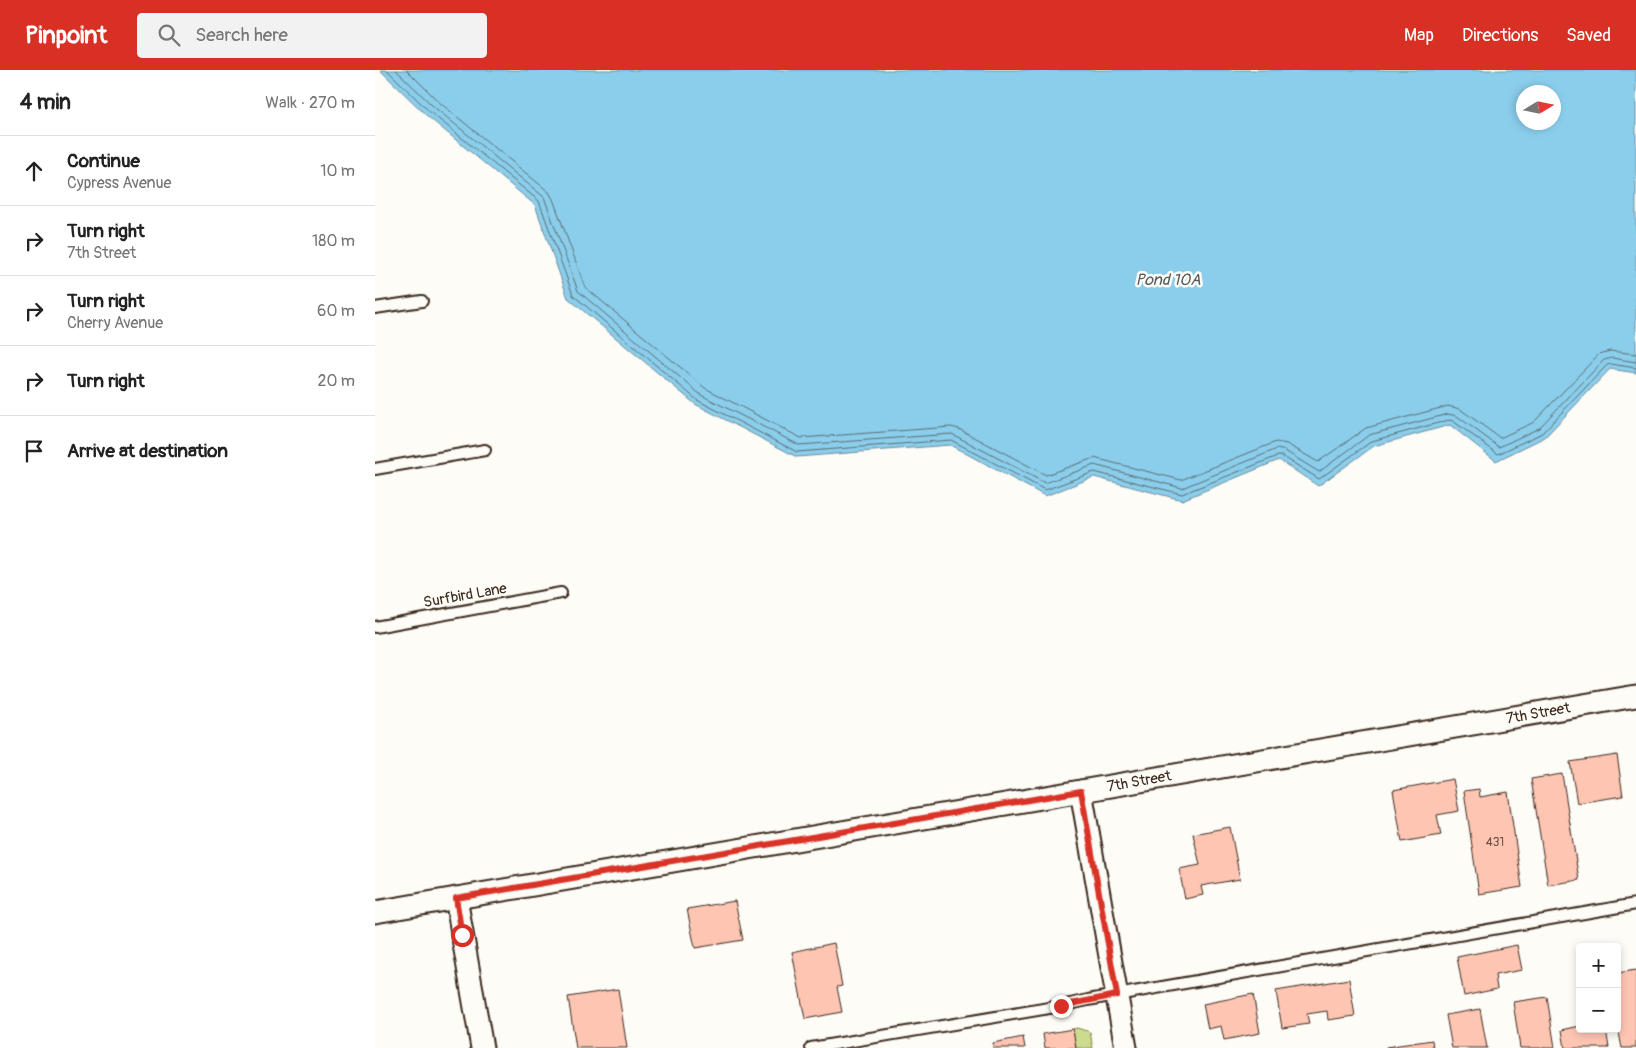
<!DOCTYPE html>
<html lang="en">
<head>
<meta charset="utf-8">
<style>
	:root { --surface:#fff; --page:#f2f2f2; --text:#222; --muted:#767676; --line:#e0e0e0; --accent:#d93025 }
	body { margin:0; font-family:Pangolin,sans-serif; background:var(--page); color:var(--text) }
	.controls { position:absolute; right:15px; bottom:15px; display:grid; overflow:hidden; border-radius:5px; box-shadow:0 2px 8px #0003 }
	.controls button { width:45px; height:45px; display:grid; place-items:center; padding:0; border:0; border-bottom:1px solid var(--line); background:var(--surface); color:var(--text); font:25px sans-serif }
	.compass { position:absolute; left:1141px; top:15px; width:45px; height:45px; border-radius:50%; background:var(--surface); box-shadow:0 2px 8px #0003; rotate:80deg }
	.stop { position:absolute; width:15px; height:15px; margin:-11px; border:4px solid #d93025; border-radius:50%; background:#fff }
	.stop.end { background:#d93025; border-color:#fff; box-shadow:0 1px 5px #0008 }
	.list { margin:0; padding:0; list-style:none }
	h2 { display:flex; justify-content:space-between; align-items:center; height:65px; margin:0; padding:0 20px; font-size:21px }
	h2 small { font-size:16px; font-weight:400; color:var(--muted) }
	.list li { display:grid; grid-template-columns:32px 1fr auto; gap:15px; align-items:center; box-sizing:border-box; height:70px; padding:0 20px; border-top:1px solid var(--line) }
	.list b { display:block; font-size:19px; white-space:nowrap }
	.list p { margin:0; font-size:16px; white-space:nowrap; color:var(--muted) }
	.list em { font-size:16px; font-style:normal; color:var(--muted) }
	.icon { flex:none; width:28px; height:28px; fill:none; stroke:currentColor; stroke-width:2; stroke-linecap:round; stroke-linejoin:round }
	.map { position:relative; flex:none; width:1261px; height:978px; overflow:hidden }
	header { display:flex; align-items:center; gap:30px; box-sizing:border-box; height:70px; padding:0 25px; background:var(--accent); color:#fff }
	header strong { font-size:24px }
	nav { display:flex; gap:28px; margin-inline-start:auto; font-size:18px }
	.search { width:350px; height:45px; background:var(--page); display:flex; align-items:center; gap:12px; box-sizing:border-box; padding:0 18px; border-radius:5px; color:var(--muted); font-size:19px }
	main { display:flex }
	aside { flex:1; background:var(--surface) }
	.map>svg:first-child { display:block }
</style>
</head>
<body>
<header>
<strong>Pinpoint</strong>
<div class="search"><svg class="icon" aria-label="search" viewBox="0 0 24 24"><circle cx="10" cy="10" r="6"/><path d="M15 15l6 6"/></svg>Search here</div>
<nav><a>Map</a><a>Directions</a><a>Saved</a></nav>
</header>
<main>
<aside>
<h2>4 min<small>Walk · 270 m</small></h2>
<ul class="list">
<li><svg class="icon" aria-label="ahead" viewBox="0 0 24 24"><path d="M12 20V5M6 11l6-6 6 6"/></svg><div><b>Continue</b><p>Cypress Avenue</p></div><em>10 m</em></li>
<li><svg class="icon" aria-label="right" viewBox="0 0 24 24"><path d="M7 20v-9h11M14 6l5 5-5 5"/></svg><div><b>Turn right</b><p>7th Street</p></div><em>180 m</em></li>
<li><svg class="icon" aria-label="right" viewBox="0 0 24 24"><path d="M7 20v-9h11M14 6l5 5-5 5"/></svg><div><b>Turn right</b><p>Cherry Avenue</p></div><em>60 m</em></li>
<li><svg class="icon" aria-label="right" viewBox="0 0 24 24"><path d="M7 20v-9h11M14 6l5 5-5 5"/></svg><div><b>Turn right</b></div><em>20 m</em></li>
<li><svg class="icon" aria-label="arrive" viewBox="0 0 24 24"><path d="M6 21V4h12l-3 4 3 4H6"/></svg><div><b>Arrive at destination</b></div></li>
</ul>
</aside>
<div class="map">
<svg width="1261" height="978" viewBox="0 0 1261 978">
	<rect width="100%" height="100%" fill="#fdfcf7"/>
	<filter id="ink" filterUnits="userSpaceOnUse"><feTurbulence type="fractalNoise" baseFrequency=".02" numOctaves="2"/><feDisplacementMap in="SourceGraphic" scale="10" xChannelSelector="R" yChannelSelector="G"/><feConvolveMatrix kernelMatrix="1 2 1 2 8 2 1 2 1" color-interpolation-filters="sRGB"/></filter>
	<g filter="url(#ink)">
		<polygon fill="#cddb8e" stroke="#848256" points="702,958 715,962 718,978 701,978 698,959"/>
		<path fill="#8bceec" stroke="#6b8c9a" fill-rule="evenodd" d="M5,0h1256v303l-26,-4 -65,68 -49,24 -46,-36 -76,21 -56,40 -39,-26 -97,40 -88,-23 -49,19 -95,-51 -153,12 -102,-53 -127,-106 -33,-93 -108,-89zM1148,22h30v30h-30z"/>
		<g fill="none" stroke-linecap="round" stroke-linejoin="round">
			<g stroke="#5b6c70" stroke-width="1">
				<polyline points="12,0 55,42 164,131 198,225 322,330 422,382 576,370 670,420 719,402 807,424 903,386 907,386 944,409 997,371 1074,350 1078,351 1123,384 1167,363 1232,295 1236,294 1261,298"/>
				<polyline points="21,0 59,37 169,127 203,221 326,325 424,375 577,364 670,413 719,395 807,418 902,379 910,381 944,402 994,365 1073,344 1082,346 1124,377 1164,358 1229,290 1237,288 1261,292"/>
				<polyline points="32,0 64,32 174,122 178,129 210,217 330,318 426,368 576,357 584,359 671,405 719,388 806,410 901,372 912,374 943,392 991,358 1073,336 1085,339 1125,368 1159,352 1224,284 1235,281 1261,284"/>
			</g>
		</g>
		<g fill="#fec5b3" stroke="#3b2a1e">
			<polygon points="1242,685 1248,726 1202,733 1195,692"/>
			<polygon points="1187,704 1204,810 1173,815 1156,709"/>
			<polygon points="1078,709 1084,741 1062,745 1066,765 1027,772 1018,720"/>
			<polygon points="1104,719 1105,727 1133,722 1147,817 1104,824 1089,721"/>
			<polygon points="855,757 865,809 826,816 828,825 810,829 804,799 825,795 818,764"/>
			<polygon points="360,831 368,870 320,878 312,839"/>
			<polygon points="459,873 467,916 462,917 467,942 430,949 417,882"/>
			<polygon points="1142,875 1147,900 1120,905 1122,919 1089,926 1082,887"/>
			<polygon points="1261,900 1261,978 1247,978 1242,953 1242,903"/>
			<polygon points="974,909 980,946 953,950 952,941 932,944 934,954 907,958 901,921"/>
			<polygon points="243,919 252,978 201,978 193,927"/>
			<polygon points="878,924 885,963 849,970 846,956 833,959 828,934"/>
			<polygon points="1172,927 1180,978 1145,978 1138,932"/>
			<polygon points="1105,939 1112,978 1077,978 1071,945"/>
			<polygon points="1205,956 1205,959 1214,959 1214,961 1231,959 1234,978 1190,978 1187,960"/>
			<polygon points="698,959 701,978 670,978 668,964"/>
			<polygon points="648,967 650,978 618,978 618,973"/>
			<polygon points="1057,970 1058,978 1011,978 1011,977"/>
		</g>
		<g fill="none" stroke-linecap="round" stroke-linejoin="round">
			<g stroke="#3b2a1e" stroke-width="14">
				<g id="service">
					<polyline points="0,238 47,231"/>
					<polyline points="0,399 110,380"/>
					<polyline points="0,557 186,523"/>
					<polyline points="436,978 686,936 713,930 1261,834"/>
				</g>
			</g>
			<g stroke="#3b2a1e" stroke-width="25">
				<g id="minor">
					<polyline points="706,721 751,978"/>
					<polyline points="81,828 107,978"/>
					<polyline points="0,842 1261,626"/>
				</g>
			</g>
			<use href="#service" stroke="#fdfcf7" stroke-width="10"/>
			<use href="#minor" stroke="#fdfcf7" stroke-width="21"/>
		</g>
	</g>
	<g fill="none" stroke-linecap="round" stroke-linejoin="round" filter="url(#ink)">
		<polyline stroke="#d93025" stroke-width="6" points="87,865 81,828 706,721 742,925 686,936"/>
	</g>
	<g text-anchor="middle" stroke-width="5" stroke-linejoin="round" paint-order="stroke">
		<g font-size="12" fill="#6c5143">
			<text x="1120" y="776">431</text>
		</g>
		<g font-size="15" fill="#3b2a1e" stroke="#fdfcf7">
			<text transform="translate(90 525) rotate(-10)" y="5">Surfbird Lane</text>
			<text transform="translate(1163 643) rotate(-10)" y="5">7th Street</text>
			<text transform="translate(764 711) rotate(-10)" y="5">7th Street</text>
		</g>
		<g font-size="16" font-style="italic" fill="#535b5c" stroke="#fdfcf7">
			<text x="793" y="215">Pond 10A</text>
		</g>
	</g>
</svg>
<div class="controls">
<button>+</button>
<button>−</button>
</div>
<svg class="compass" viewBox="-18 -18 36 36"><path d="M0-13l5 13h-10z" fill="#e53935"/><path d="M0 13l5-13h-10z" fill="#767676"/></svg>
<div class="stop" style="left:87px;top:865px"></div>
<div class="stop end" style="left:686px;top:936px"></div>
</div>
</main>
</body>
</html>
